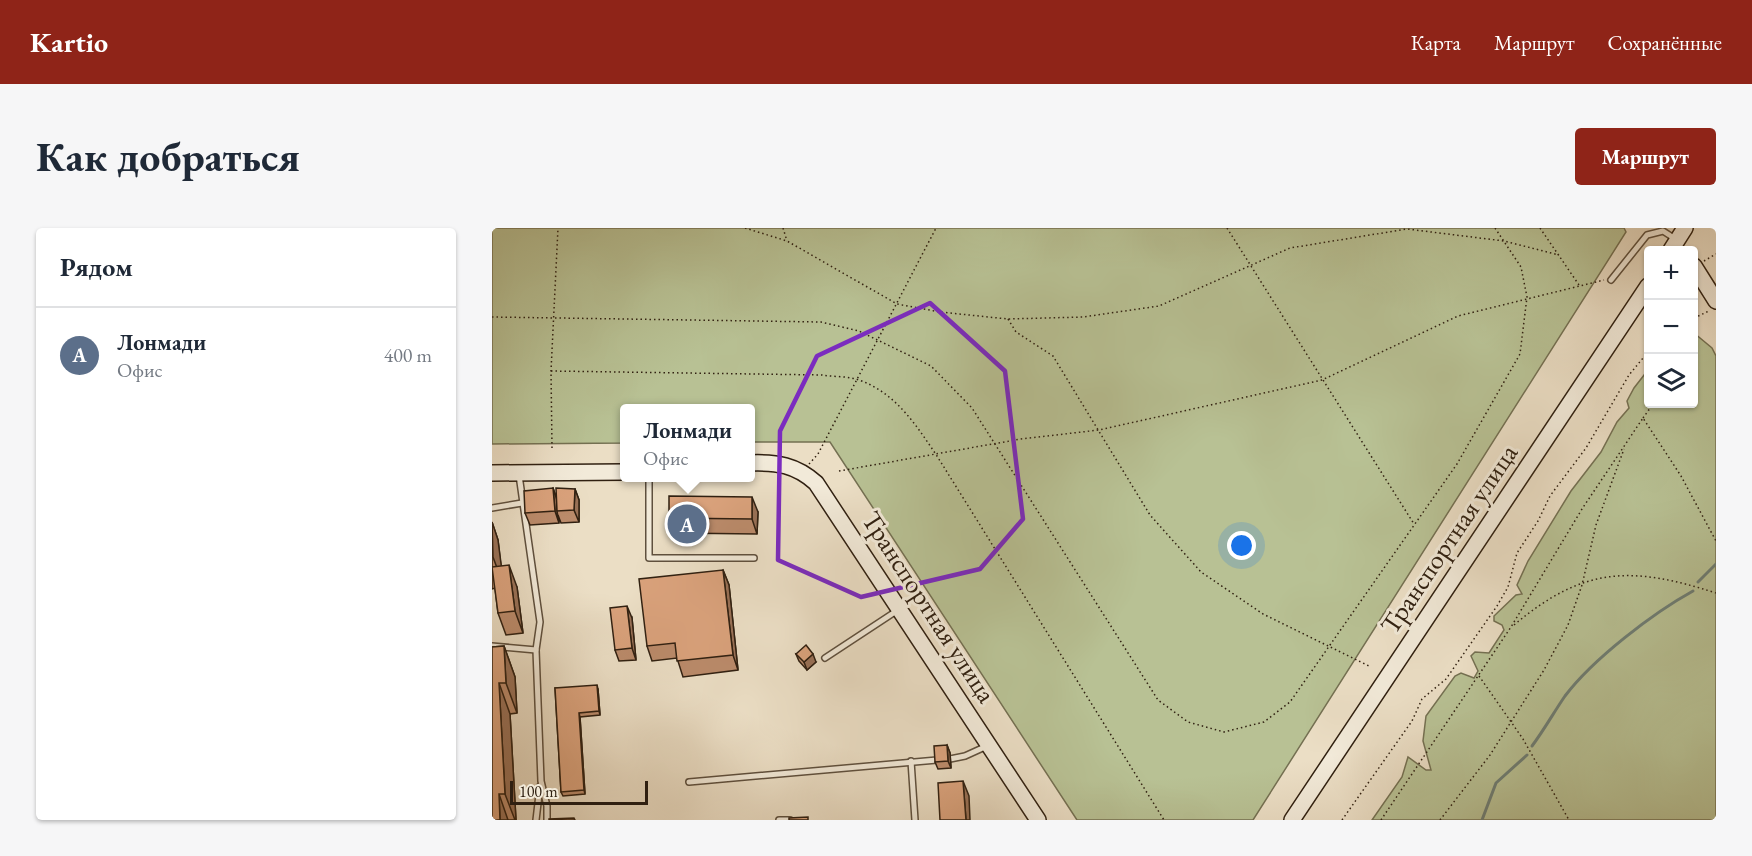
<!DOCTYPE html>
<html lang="ru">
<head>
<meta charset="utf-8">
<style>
	:root { --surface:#fff; --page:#f6f6f7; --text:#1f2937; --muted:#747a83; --line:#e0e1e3; --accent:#8f2418 }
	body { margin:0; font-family:"EB Garamond",serif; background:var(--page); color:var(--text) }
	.controls { position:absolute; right:18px; top:18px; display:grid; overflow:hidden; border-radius:6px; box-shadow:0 2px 4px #0004 }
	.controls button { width:54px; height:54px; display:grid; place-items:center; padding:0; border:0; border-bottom:2px solid var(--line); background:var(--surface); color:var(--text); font:30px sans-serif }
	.scale { position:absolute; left:18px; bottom:15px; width:138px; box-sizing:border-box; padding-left:6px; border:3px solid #302011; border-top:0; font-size:16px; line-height:21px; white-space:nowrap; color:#302011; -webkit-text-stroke:4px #f2ead9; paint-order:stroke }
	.you { position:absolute; left:750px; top:318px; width:21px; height:21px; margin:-15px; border:4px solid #fff; border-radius:50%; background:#1a73e8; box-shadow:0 0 0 9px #1a73e833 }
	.badge { display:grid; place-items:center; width:39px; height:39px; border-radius:50%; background:var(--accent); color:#fff; font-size:20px; font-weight:700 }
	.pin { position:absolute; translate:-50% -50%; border:3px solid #fff; box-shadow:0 2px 6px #0006 }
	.popup { position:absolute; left:128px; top:176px; width:135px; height:78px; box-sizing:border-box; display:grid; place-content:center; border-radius:6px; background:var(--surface); filter:drop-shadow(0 2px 4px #0005); font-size:20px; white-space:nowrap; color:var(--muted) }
	.popup b { font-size:22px; color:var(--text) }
	.popup::after { content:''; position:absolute; left:50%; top:100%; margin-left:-12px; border:12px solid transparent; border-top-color:var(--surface) }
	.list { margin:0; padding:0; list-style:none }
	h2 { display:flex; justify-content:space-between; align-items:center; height:78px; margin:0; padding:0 24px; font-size:26px }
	h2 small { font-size:20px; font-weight:400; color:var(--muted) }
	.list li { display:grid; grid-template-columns:39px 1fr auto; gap:18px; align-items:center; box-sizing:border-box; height:96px; padding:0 24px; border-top:2px solid var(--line) }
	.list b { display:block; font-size:22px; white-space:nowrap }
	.list p { margin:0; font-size:20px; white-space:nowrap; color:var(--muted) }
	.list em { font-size:20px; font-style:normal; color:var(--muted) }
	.icon { flex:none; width:33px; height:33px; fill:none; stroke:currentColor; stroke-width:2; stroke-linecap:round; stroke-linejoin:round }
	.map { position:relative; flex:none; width:1224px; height:592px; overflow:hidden; border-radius:6px }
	header { display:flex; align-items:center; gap:36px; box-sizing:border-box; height:84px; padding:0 30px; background:var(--accent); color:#fff }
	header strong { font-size:28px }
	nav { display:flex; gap:33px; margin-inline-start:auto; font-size:21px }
	.intro { display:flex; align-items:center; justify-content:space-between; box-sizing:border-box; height:144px; padding:0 36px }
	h1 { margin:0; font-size:42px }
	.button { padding:15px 27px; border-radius:6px; background:var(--accent); color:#fff; font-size:21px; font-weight:700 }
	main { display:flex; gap:36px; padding:0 36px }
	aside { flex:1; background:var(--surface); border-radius:6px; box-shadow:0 2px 4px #0004 }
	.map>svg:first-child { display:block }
</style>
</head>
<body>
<header>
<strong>Kartio</strong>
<nav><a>Карта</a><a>Маршрут</a><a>Сохранённые</a></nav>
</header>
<div class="intro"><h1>Как добраться</h1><a class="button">Маршрут</a></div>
<main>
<aside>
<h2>Рядом<small></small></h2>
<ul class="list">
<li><span class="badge" style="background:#5c6f8a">A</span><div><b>Лонмади</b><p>Офис</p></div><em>400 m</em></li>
</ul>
</aside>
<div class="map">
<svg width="1224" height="592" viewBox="0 0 1224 592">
	<rect width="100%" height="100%" fill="#ebdec5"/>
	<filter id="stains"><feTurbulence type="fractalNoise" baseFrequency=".00333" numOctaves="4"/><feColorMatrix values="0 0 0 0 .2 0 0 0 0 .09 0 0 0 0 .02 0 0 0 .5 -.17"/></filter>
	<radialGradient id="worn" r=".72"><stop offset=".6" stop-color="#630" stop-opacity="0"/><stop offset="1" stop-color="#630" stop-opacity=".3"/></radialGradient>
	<g fill="#b8c194" stroke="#747052" stroke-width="1.5">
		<polygon points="0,0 1132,0 1134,4 761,592 585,592 338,214 258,214 258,180 132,180 132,215 0,216"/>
		<polygon points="1202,105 1220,120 1224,128 1224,592 880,592 910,549 916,529 934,542 939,542 931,513 934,488 963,448 969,445 982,450 986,443 979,428 983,424 997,425 1012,402 1010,397 1002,393 1002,388 1024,367 1030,366 1025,357 1036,333 1079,263 1109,224 1125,194 1137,180 1135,173 1142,160 1156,142 1156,176 1202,176"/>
	</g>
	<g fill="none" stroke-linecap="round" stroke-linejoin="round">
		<g stroke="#6e7e75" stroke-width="3">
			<polyline points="1206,354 1224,336"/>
			<path d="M1040,518c12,-16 22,-34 33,-50 28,-37 88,-83 128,-105"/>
			<polyline points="990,592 1004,555 1035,527"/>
		</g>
		<g stroke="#5f503e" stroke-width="8">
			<g id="lane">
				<polyline points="1119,52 1155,7 1171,3 1185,12"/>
				<polyline points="27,247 48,394 44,422 49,553 55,578 55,592"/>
				<polyline points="157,250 157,330 262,330"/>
				<polyline points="0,280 30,275"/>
				<polyline points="0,418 44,422"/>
				<polyline points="333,430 406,382"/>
				<polyline points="458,531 473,528 495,518"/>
				<polyline points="419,533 423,592"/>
				<polyline points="197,554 445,532"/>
				<polyline points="44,592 48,558"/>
				<polyline points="287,592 298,592"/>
			</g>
		</g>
		<g stroke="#302011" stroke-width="18">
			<g id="secondary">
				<polyline points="1179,22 1193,0"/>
				<polyline points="1202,38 1224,73"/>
				<path d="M258,235c27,-1 46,2 66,20l222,337"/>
				<polyline points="0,245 132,244"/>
				<polyline points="800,592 1156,58"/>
			</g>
		</g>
		<g stroke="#302011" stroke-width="1.5" stroke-dasharray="1.5 3" stroke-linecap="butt">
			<polyline points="253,0 295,13 405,76 448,84 516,91 591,89 667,78 798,20 915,1 1012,13 1067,27"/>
			<polyline points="291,0 295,13"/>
			<polyline points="735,0 922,296"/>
			<polyline points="1048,0 1087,57"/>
			<polyline points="1212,33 1224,26"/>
			<polyline points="0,89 329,94 367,103 439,138 480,180 666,472 696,494 732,504 772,494 798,474 965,236 1028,126 1035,69 1029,39 1003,0"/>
			<polyline points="1202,90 1217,83"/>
			<polyline points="516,91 524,104 561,128 658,287 709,344 771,386 877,438"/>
			<path d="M59,143l271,4c12,2 26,1 37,5 37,13 57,45 78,76l227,364"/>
			<polyline points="1151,190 1161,176"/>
			<polyline points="60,220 59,143 66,0"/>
			<polyline points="317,236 326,226 444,0"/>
			<polyline points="347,243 529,211 607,202 830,152 966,88 1112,52"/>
			<path d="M1022,397c70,-59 118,-59 202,-32"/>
			<polyline points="987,448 1031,511 1077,592"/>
			<polyline points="850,592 920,493 930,471 954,451 1005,378 1016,359 1025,325 1046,293 1058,268 1094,220 1137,147 1156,124"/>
			<polyline points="889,592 1019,399 1090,281 1151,190 1189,248 1224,313"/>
			<polyline points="948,592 998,527 1052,442 1076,397 1090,357 1104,297 1132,221"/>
		</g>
		<use href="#lane" stroke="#f2ead9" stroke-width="5"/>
		<use href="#secondary" stroke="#f2ead9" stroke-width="15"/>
	</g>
	<g fill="#bb8b6b" stroke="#302011" stroke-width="1.5">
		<polygon points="61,260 65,271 83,261 87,272 87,294 69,295 66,287 67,295 38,297 33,285"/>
		<polygon points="266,284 265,306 182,305 177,290"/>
		<polygon points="0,294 6,312 9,338 25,359 31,405 14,407 6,385 3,360 0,361"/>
		<polygon points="231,342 237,357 246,442 191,449 185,430 160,433 155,418"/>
		<polygon points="140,390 144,432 127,433 123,422"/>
		<polygon points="12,418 23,449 25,485 18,486 24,592 0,592 0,419"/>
		<polygon points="304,426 324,434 315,442 307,433"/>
		<polygon points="63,460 106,461 108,487 88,489 93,566 71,568 69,564"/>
		<polygon points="455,517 458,525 459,540 446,541 443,534"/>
	</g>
	<g fill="#997157" stroke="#302011" stroke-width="1.5">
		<polygon points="61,260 65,272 65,283 67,295 63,283"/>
		<polygon points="83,261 87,272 87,294 82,282"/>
		<polygon points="260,269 266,284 265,306 260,291"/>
		<polygon points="0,294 6,312 12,359 1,329"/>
		<polygon points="17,337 25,359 31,405 23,383"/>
		<polygon points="231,342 237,357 246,442 241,427"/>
		<polygon points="135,378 140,390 144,432 140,420"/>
		<polygon points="12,418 23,449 25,485 14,455"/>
		<polygon points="321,426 324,434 315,442 312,434"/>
		<polygon points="7,455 18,486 24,592 23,592 13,566"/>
		<polygon points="105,457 106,461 108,487 107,483"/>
		<polygon points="87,485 88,489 93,566 92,562"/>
		<polygon points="455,517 458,525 459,540 456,533"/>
		<polygon points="471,553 477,568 478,592 474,592"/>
		<polygon points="7,566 16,592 8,592"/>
	</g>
	<g fill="#daa27c" stroke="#302011" stroke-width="1.5">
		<polygon points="61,260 63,283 33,285 32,263"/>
		<polygon points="64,260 83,261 82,282 65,283"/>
		<polygon points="177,268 260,269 260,291 177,290"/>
		<polygon points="17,337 23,383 6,385 0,339"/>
		<polygon points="231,342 241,427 185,433 183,415 155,418 147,351"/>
		<polygon points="135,378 140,420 123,422 118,380"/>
		<polygon points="314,417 321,426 312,434 304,426"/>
		<polygon points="12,418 14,455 7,455 13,566 7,566 8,592 0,592 0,419"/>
		<polygon points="105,457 107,483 87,485 92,562 69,564 63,460"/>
		<polygon points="455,517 456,533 443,534 442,518"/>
		<polygon points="471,553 474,592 448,592 446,555"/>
		<polygon points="316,589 316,592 297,592 297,590"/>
		<polygon points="82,590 83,592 57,592 57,591"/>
	</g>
	<path fill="none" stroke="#7b2cbf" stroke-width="4.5" stroke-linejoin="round" d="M438,75l75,68 18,148 -43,50 -119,28 -83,-37 2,-129 37,-75z"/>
	<g text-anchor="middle" stroke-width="6" stroke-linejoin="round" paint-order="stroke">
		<g font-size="27" fill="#302011" stroke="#f2ead9">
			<text transform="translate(957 311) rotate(-56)" y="9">Транспортная улица</text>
			<text transform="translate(437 379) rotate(57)" y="9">Транспортная улица</text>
		</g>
	</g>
	<rect width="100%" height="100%" filter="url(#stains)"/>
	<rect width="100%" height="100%" fill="url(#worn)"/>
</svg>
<div class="controls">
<button>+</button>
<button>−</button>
<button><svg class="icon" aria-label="layers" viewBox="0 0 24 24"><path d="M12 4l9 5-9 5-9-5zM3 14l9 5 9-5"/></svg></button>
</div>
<div class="scale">100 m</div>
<div class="you"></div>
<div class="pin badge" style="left:195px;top:296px;background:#5c6f8a">A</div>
<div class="popup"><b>Лонмади</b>Офис</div>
</div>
</main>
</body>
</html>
